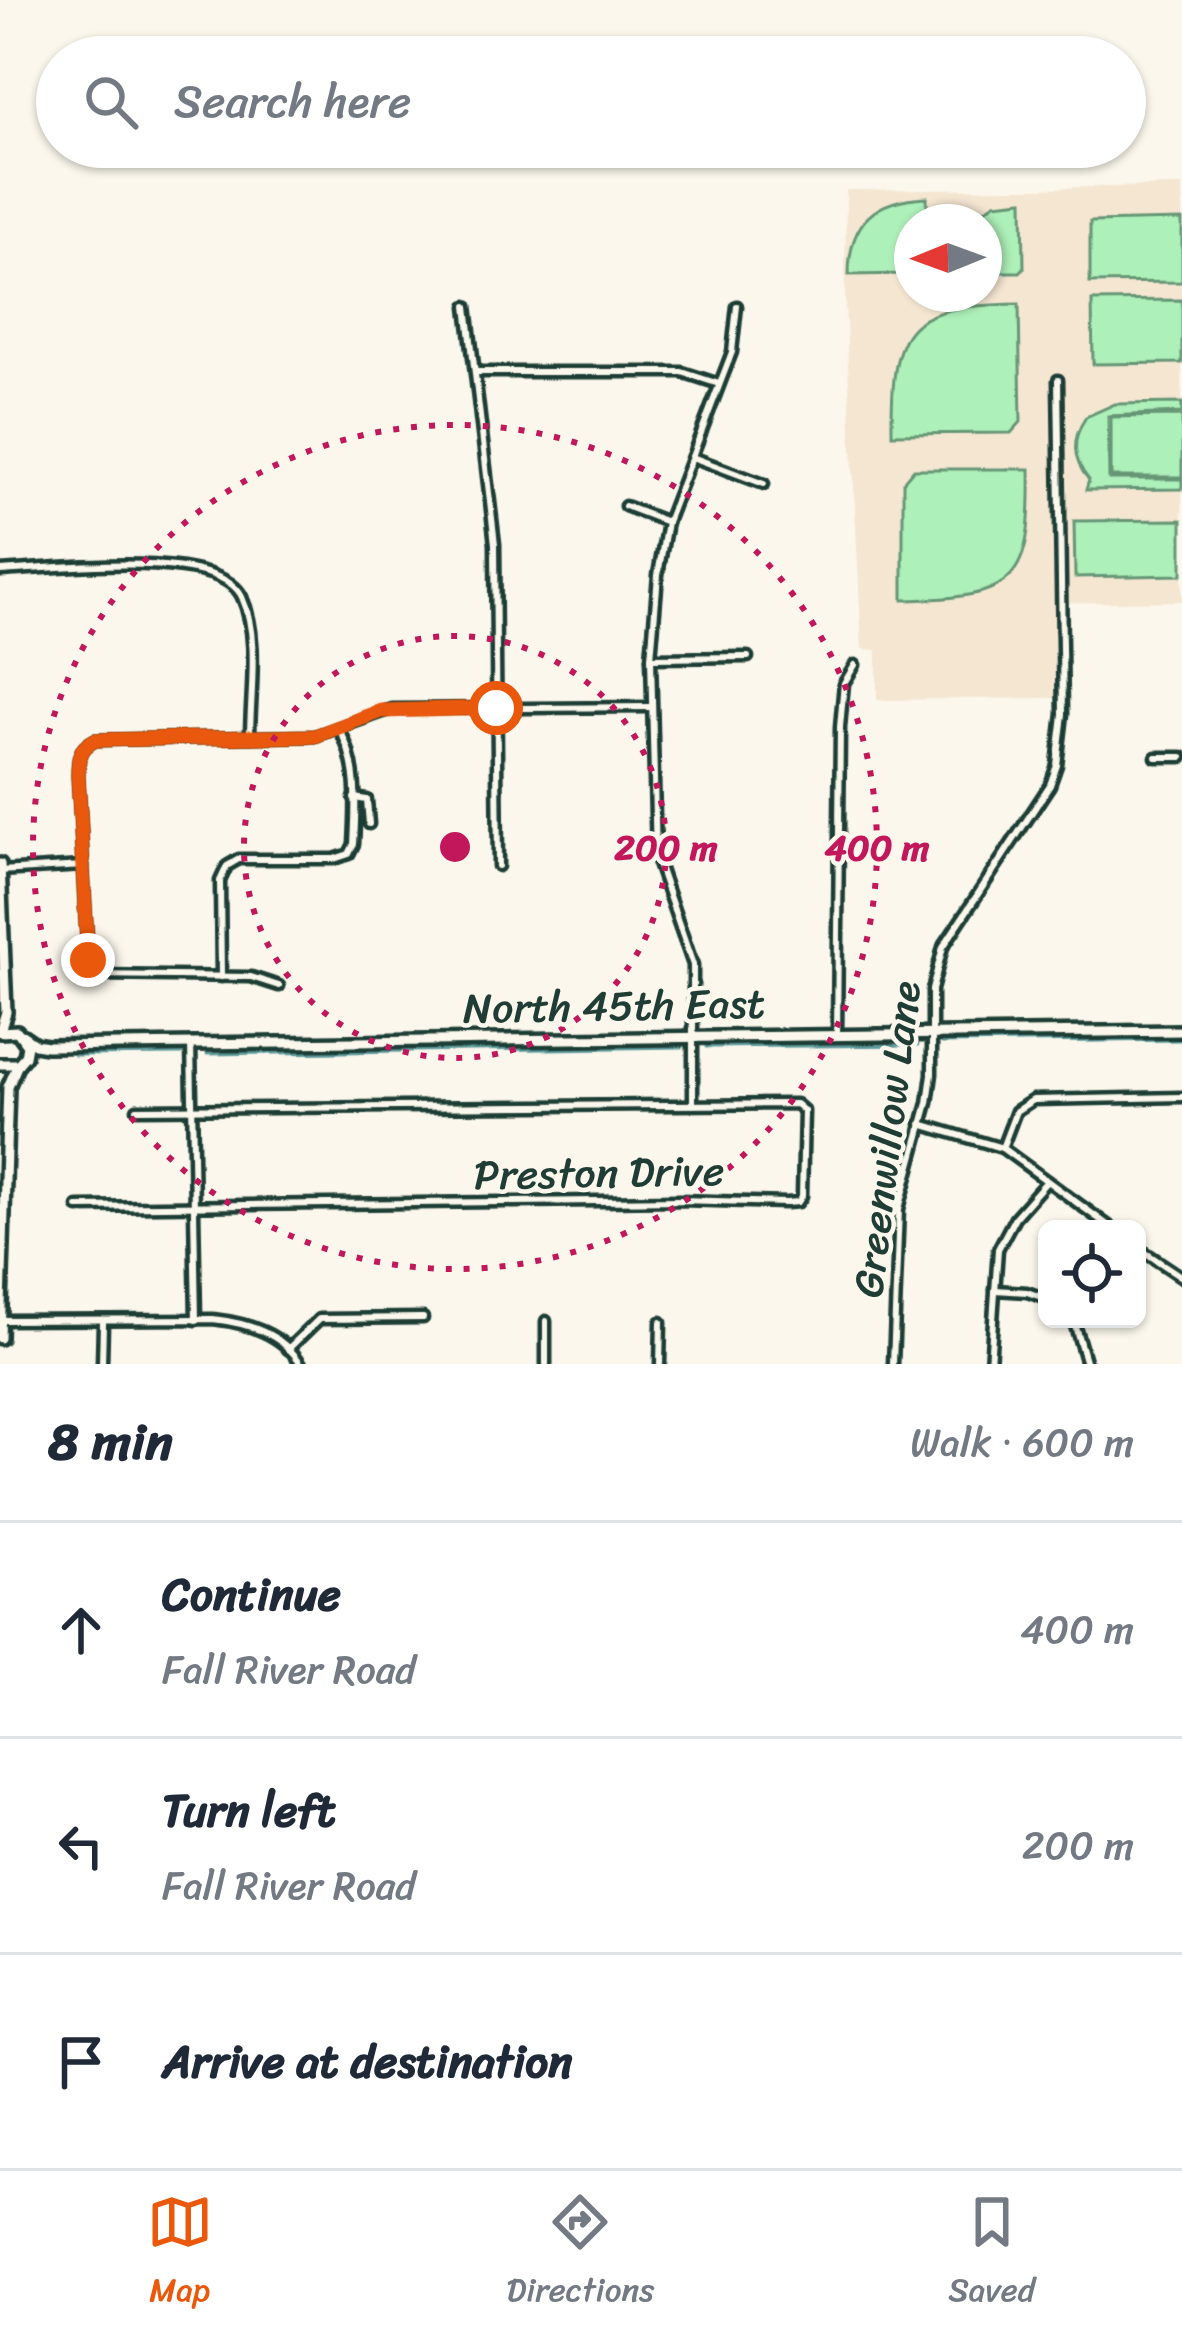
<!DOCTYPE html>
<html lang="en">
<head>
<meta charset="utf-8">
<style>
	:root { --surface:#fff; --page:#f2f2f3; --text:#1f2937; --muted:#747a83; --line:#e0e1e3; --accent:#ea580c }
	body { margin:0; font-family:Sriracha,sans-serif; background:var(--page); color:var(--text) }
	.controls { position:absolute; right:36px; bottom:36px; display:grid; overflow:hidden; border-radius:18px; box-shadow:0 3px 9px #0004 }
	.controls button { width:108px; height:108px; display:grid; place-items:center; padding:0; border:0; border-bottom:3px solid var(--line); background:var(--surface); color:var(--text); font:60px sans-serif }
	.compass { position:absolute; left:894px; top:204px; width:108px; height:108px; border-radius:50%; background:var(--surface); box-shadow:0 3px 9px #0004; rotate:269deg }
	.stop { position:absolute; width:36px; height:36px; margin:-27px; border:9px solid #ea580c; border-radius:50%; background:#fff }
	.stop.end { background:#ea580c; border-color:#fff; box-shadow:0 3px 12px #0008 }
	.list { margin:0; padding:0; list-style:none }
	h2 { display:flex; justify-content:space-between; align-items:center; height:156px; margin:0; padding:0 48px; font-size:51px }
	h2 small { font-size:39px; font-weight:400; color:var(--muted) }
	.list li { display:grid; grid-template-columns:78px 1fr auto; gap:36px; align-items:center; box-sizing:border-box; height:216px; padding:0 48px; border-top:3px solid var(--line) }
	.list b { display:block; font-size:45px; white-space:nowrap }
	.list p { margin:0; font-size:39px; white-space:nowrap; color:var(--muted) }
	.list em { font-size:39px; font-style:normal; color:var(--muted) }
	.icon { flex:none; width:66px; height:66px; fill:none; stroke:currentColor; stroke-width:2; stroke-linecap:round; stroke-linejoin:round }
	.map { position:relative; flex:none; width:1182px; height:1364px; overflow:hidden }
	.search { position:absolute; background:var(--surface); box-shadow:0 3px 9px #0004; left:36px; right:36px; top:36px; height:132px; display:flex; align-items:center; gap:30px; box-sizing:border-box; padding:0 42px; border-radius:66px; color:var(--muted); font-size:45px }
	.sheet { height:804px; background:var(--surface) }
	nav { display:flex; justify-content:space-around; align-items:center; box-sizing:border-box; height:168px; border-top:3px solid var(--line); background:var(--surface); font-size:33px; color:var(--muted) }
	nav a { display:grid; justify-items:center; gap:6px }
	nav .on { color:var(--accent) }
	.map>svg:first-child { display:block }
</style>
</head>
<body>
<div class="map">
<svg width="1182" height="1364" viewBox="0 0 1182 1364">
	<rect width="100%" height="100%" fill="#fbf7ec"/>
	<filter id="ink" filterUnits="userSpaceOnUse"><feTurbulence type="fractalNoise" baseFrequency=".00833" numOctaves="2"/><feDisplacementMap in="SourceGraphic" scale="24" xChannelSelector="R" yChannelSelector="G"/><feConvolveMatrix kernelMatrix="1 2 1 2 8 2 1 2 1" color-interpolation-filters="sRGB"/></filter>
	<g filter="url(#ink)">
		<path fill="#f5e6d2" fill-rule="evenodd" d="M1182,186v415l-128,2 1,95 -178,2v-50l-15,-1 -17,-345 1,-114zM912,222h72v72h-72z"/>
		<g fill="#aef0b9" stroke="#669676" stroke-width="3">
			<path d="M927,197v25h-15v52l-63,1c0,-54 26,-76 78,-78z"/>
			<polygon points="1023,200 1024,268 1020,272 984,272 984,222 967,222 995,203"/>
			<polygon points="1182,220 1182,282 1090,283 1090,222"/>
			<polygon points="1182,300 1182,363 1093,364 1092,301"/>
			<path d="M1019,304l2,118 -10,11 -119,1c-1,-112 15,-128 127,-130z"/>
			<path d="M1182,403v10l-74,3 1,63h73v10l-96,1 3,-10c-17,-20 -18,-41 -3,-63l29,-13z"/>
			<polygon points="1182,416 1182,477 1111,477 1111,417"/>
			<path d="M914,469h116c2,113 -13,129 -127,131v-118z"/>
			<polygon points="1182,520 1182,575 1075,577 1074,521"/>
		</g>
		<g fill="none" stroke-linecap="round" stroke-linejoin="round">
			<g stroke="#5c999b" stroke-width="3">
				<polyline points="942,1043 1182,1040"/>
				<polyline points="706,1047 918,1045"/>
				<polyline points="207,1054 683,1047"/>
				<polyline points="74,1055 182,1054"/>
			</g>
			<g stroke="#1f3d34" stroke-width="15">
				<g id="street">
					<polyline points="467,306 495,544 498,866"/>
					<polyline points="475,372 682,372 719,384"/>
					<polyline points="692,457 764,484"/>
					<polyline points="625,506 667,522"/>
					<path d="M0,571c49,-2 219,-24 242,26 18,40 8,97 8,140"/>
					<polyline points="651,658 748,657"/>
					<polyline points="1156,757 1182,757"/>
					<polyline points="354,798 367,800 369,824"/>
					<polyline points="0,871 83,866"/>
					<path d="M221,977l-1,-96 7,-15 12,-7h95l15,-5 5,-10c2,-38 5,-82 -15,-115"/>
					<path d="M279,986l-28,-9 -159,-2 -4,-15 -10,-184c0,-18 0,-27 17,-36l220,-4 77,-27 259,-2"/>
					<polyline points="837,1035 840,727 844,683 855,665"/>
					<polyline points="191,1043 196,1320"/>
					<polyline points="693,1103 693,965 656,858 651,658 658,575 667,522 732,352 737,306"/>
					<polyline points="921,1124 1002,1148 1113,1229"/>
					<polyline points="1002,1148 1016,1111 1033,1100 1182,1097"/>
					<polyline points="78,1207 679,1200 787,1203 798,1202 802,1196 804,1111 796,1104 137,1109"/>
					<polyline points="1137,1247 1182,1277"/>
					<polyline points="995,1290 1027,1292 1047,1299"/>
					<polyline points="1073,1319 1086,1364"/>
					<path d="M1,1320l212,-1c34,4 69,14 88,45"/>
					<polyline points="288,1349 319,1319 423,1318"/>
					<polyline points="102,1364 103,1323"/>
					<polyline points="546,1364 546,1321"/>
					<polyline points="660,1364 661,1322"/>
					<polyline points="893,1364 899,1209 928,1103 932,1074 932,990 943,947 1050,785 1057,765 1063,714 1058,380"/>
					<polyline points="990,1364 998,1249 1015,1217 1047,1181"/>
				</g>
			</g>
			<g stroke="#1f3d34" stroke-width="18">
				<g id="secondary">
					<polyline points="0,864 6,1012 0,1031"/>
					<polyline points="0,1032 17,1031 27,1045 25,1056 18,1064 0,1064"/>
					<polyline points="22,1035 35,1044 47,1046 1182,1031"/>
					<polyline points="0,1338 8,1087 18,1064"/>
				</g>
			</g>
			<use href="#street" stroke="#fbf7ec" stroke-width="6"/>
			<use href="#secondary" stroke="#fbf7ec" stroke-width="9"/>
		</g>
	</g>
	<g fill="none" stroke-linecap="round" stroke-linejoin="round" filter="url(#ink)">
		<path stroke="#ea580c" stroke-width="15" d="M88,960l-10,-184c0,-18 0,-27 17,-36l220,-4 66,-25 115,-3"/>
	</g>
	<g fill="none" stroke="#c2185b" stroke-width="6" stroke-dasharray="6 12">
		<circle cx="455" cy="847" r="211"/>
		<circle cx="455" cy="847" r="422"/>
	</g>
	<g text-anchor="middle" stroke-width="9" stroke-linejoin="round" paint-order="stroke">
		<g font-size="42" fill="#1f3d34" stroke="#fbf7ec">
			<text transform="translate(614 1005) rotate(-1)" y="15">North 45th East</text>
			<text transform="translate(886 1139) rotate(-83)" y="15">Greenwillow Lane</text>
			<text transform="translate(599 1172) rotate(-1)" y="15">Preston Drive</text>
		</g>
	</g>
	<circle cx="455" cy="847" r="18" fill="#c2185b" stroke="#fbf7ec" stroke-width="6"/>
	<g font-size="36" text-anchor="middle" font-weight="bold" fill="#c2185b" stroke="#fbf7ec" stroke-width="9" stroke-linejoin="round" paint-order="stroke">
		<text x="666" y="860">200 m</text>
		<text x="877" y="860">400 m</text>
	</g>
</svg>
<div class="controls">
<button><svg class="icon" aria-label="locate" viewBox="0 0 24 24"><circle cx="12" cy="12" r="6"/><path d="M12 2v4M12 18v4M2 12h4M18 12h4"/></svg></button>
</div>
<svg class="compass" viewBox="-18 -18 36 36"><path d="M0-13l5 13h-10z" fill="#e53935"/><path d="M0 13l5-13h-10z" fill="#747a83"/></svg>
<div class="stop" style="left:496px;top:708px"></div>
<div class="stop end" style="left:88px;top:960px"></div>
<div class="search"><svg class="icon" aria-label="search" viewBox="0 0 24 24"><circle cx="10" cy="10" r="6"/><path d="M15 15l6 6"/></svg>Search here</div>
</div>
<section class="sheet">
<h2>8 min<small>Walk · 600 m</small></h2>
<ul class="list">
<li><svg class="icon" aria-label="ahead" viewBox="0 0 24 24"><path d="M12 20V5M6 11l6-6 6 6"/></svg><div><b>Continue</b><p>Fall River Road</p></div><em>400 m</em></li>
<li><svg class="icon" aria-label="left" viewBox="0 0 24 24"><path d="M17 20v-9H6M10 6l-5 5 5 5"/></svg><div><b>Turn left</b><p>Fall River Road</p></div><em>200 m</em></li>
<li><svg class="icon" aria-label="arrive" viewBox="0 0 24 24"><path d="M6 21V4h12l-3 4 3 4H6"/></svg><div><b>Arrive at destination</b></div></li>
</ul>
</section>
<nav>
<a class="on"><svg class="icon" aria-label="map" viewBox="0 0 24 24"><path d="M3 6l6-2 6 2 6-2v14l-6 2-6-2-6 2zM9 4v14M15 6v14"/></svg>Map</a>
<a><svg class="icon" aria-label="directions" viewBox="0 0 24 24"><path d="M12 3l9 9-9 9-9-9zM9 14v-3h6M13 9l2 2-2 2"/></svg>Directions</a>
<a><svg class="icon" aria-label="saved" viewBox="0 0 24 24"><path d="M7 4h10v16l-5-4-5 4z"/></svg>Saved</a>
</nav>
</body>
</html>
